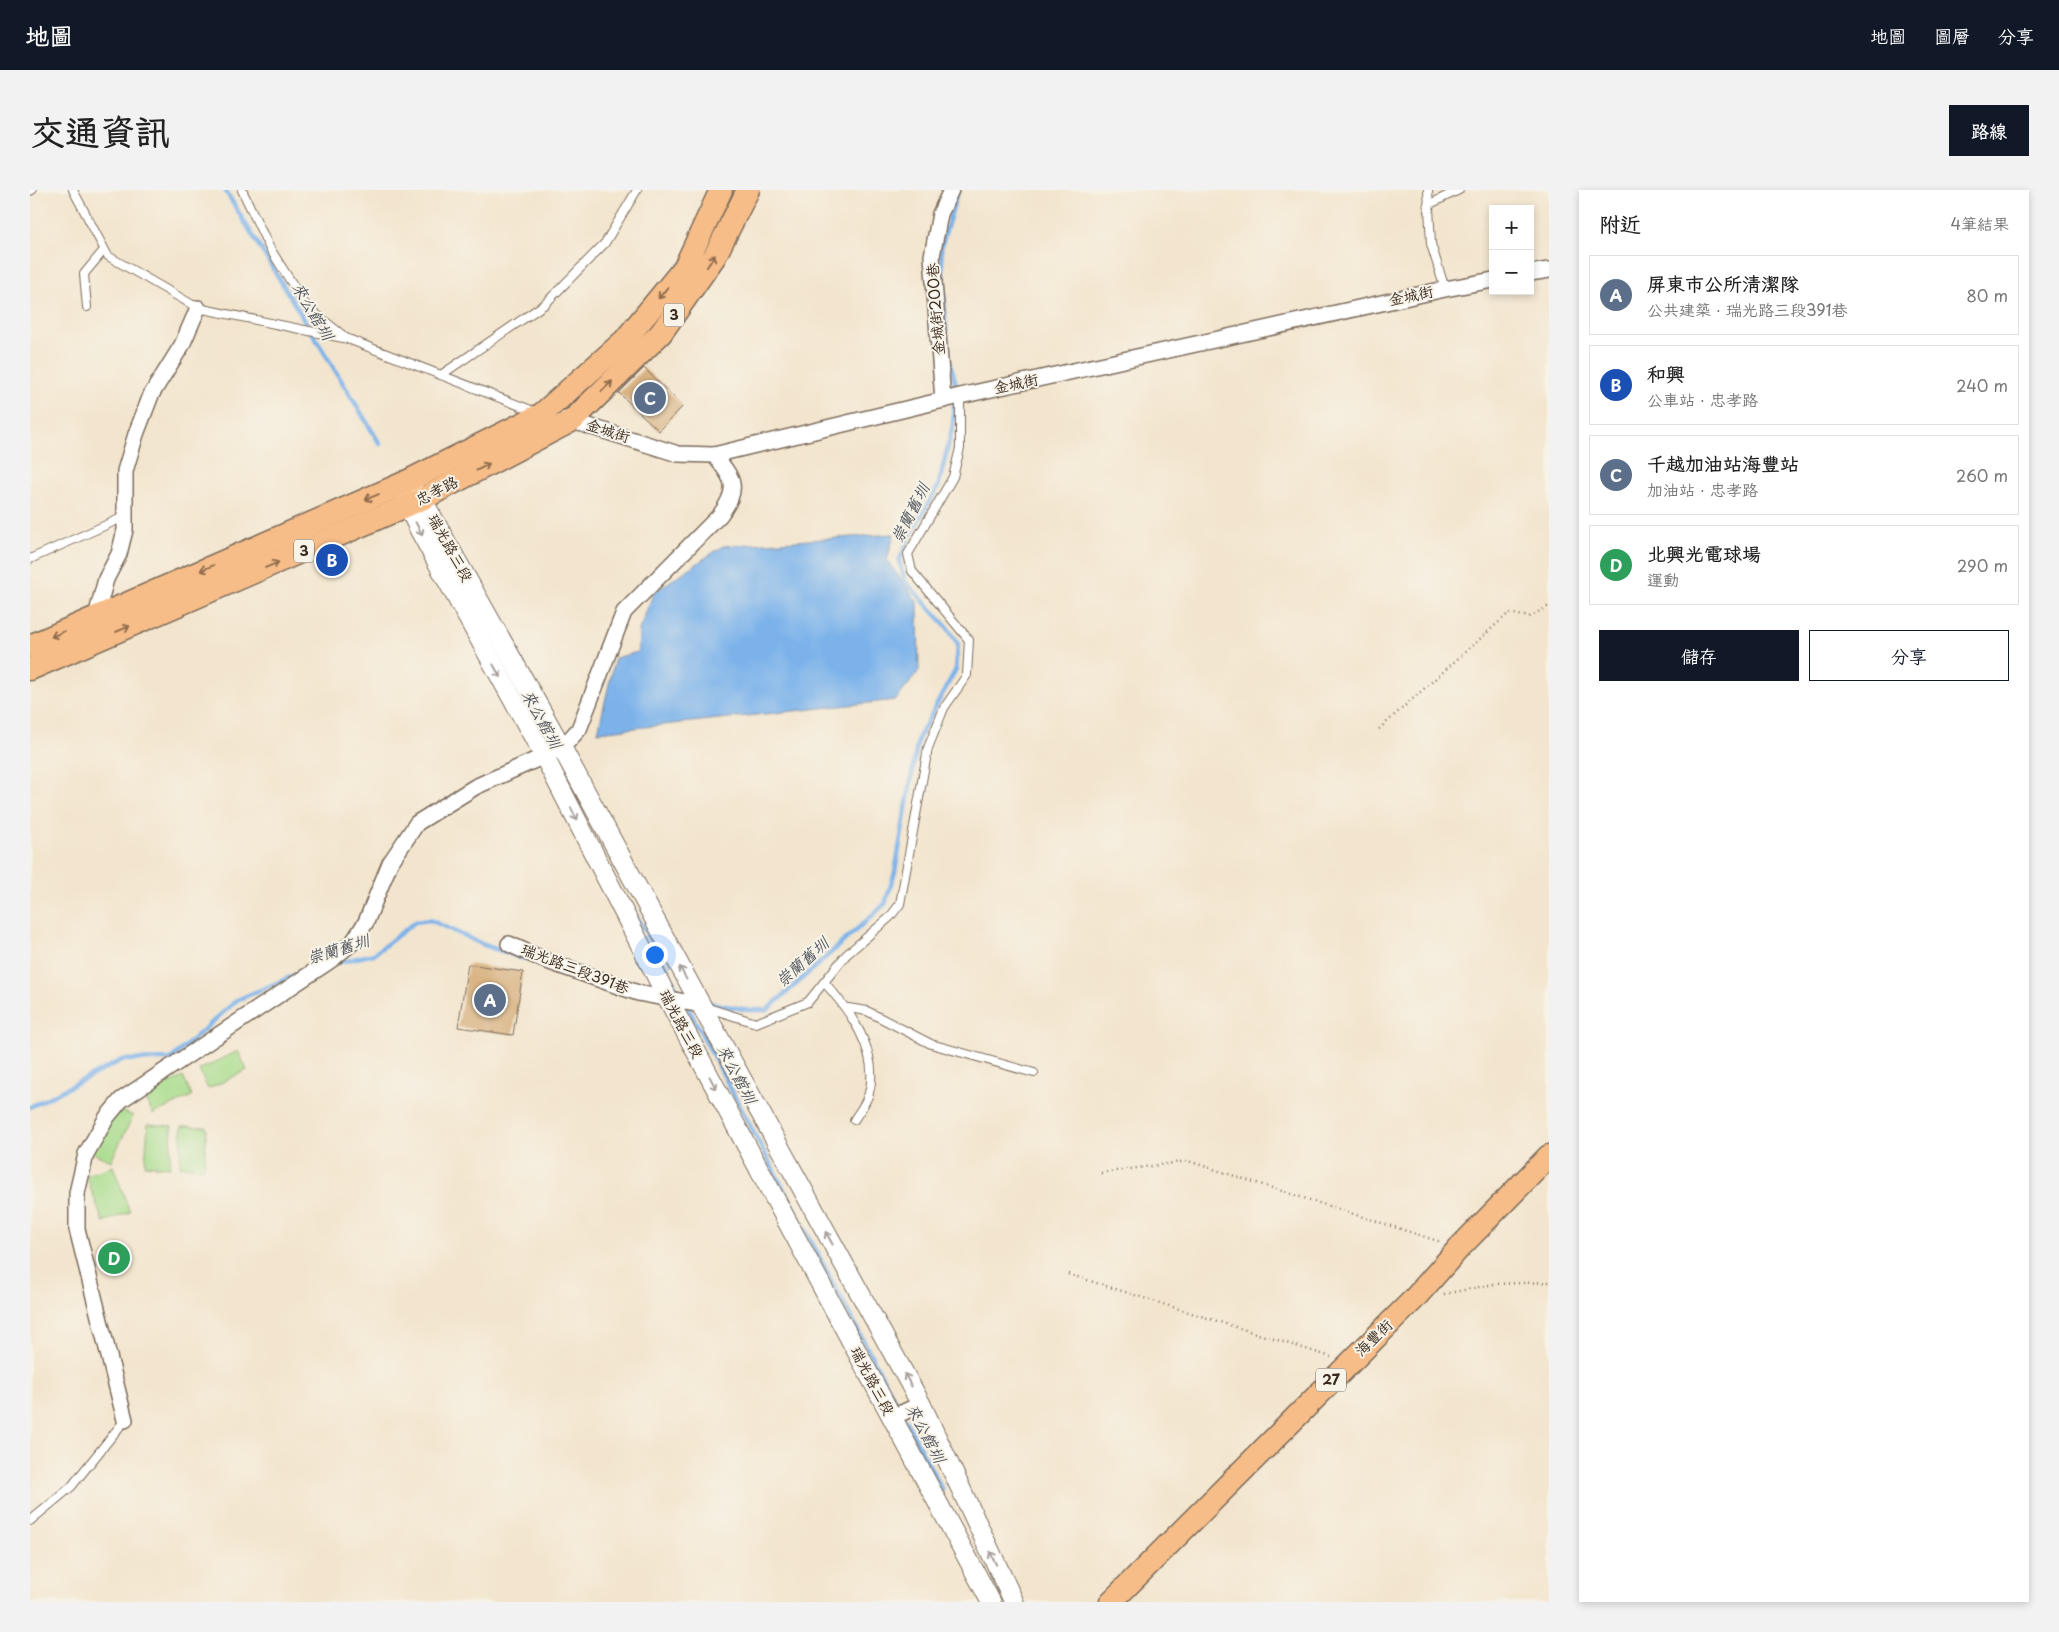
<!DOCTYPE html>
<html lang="zh-TW">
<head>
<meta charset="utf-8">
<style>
	:root { --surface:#fff; --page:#f2f2f2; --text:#222; --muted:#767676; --line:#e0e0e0; --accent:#111827 }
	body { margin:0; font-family:"Playpen Sans","LXGW WenKai TC",sans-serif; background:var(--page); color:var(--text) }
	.controls { position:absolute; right:15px; top:15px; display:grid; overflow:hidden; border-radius:0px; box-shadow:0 2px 8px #0003 }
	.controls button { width:45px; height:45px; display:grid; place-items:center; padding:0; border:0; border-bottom:1px solid var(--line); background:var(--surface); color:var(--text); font:25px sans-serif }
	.you { position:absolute; left:624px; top:764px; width:18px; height:18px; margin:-12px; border:4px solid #fff; border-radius:50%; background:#1a73e8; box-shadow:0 0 0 8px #1a73e833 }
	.badge { display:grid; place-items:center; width:32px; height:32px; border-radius:50%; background:var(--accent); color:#fff; font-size:16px; font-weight:700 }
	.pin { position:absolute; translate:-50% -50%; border:2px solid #fff; box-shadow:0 1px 5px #0006 }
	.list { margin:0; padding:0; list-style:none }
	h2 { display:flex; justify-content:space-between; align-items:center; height:65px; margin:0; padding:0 20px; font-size:21px }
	h2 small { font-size:16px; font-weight:400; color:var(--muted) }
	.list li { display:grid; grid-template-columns:32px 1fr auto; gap:15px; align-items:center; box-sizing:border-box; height:80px; margin:0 10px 10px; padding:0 10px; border:1px solid var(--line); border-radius:0px }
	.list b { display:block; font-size:19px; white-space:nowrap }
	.list p { margin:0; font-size:16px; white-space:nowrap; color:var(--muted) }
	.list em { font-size:16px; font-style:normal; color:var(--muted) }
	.actions { display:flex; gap:10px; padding:15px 20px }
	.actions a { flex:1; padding:11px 0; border:1px solid var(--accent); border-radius:0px; text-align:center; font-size:18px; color:var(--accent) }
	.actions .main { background:var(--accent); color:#fff }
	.map { position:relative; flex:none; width:1519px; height:1412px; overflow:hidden; border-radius:0px }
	header { display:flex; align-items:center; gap:30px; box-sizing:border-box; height:70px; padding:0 25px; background:var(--accent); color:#fff }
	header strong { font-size:24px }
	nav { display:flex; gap:28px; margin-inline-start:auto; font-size:18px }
	.intro { display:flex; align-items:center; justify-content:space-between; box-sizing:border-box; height:120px; padding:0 30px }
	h1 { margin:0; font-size:35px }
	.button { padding:12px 22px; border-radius:0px; background:var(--accent); color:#fff; font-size:18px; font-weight:700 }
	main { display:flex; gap:30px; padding:0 30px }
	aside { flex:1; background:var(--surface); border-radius:0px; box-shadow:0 2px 8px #0003 }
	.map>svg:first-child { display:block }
</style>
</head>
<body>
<header>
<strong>地圖</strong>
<nav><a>地圖</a><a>圖層</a><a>分享</a></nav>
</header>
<div class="intro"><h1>交通資訊</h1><a class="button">路線</a></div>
<main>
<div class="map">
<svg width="1519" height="1412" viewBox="0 0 1519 1412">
	<rect width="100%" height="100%" fill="#f7f3e8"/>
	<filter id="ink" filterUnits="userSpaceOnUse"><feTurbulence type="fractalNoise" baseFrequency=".02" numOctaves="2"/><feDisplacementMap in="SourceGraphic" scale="10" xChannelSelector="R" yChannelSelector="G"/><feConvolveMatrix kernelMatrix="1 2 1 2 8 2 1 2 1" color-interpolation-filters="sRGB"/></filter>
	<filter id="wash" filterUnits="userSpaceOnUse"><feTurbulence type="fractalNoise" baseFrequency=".0096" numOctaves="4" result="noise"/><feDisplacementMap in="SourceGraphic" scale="20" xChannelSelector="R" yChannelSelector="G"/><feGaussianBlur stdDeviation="1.12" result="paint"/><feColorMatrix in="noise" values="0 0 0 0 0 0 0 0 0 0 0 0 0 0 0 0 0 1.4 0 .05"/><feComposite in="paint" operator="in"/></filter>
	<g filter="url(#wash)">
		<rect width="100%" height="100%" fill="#f3e5cd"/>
		<g fill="#a8dc8c" stroke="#728355">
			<polygon points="208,861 217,880 178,899 169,880"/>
			<polygon points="153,887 162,906 123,924 114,905"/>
			<polygon points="77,914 103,926 81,971 56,960"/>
			<polygon points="118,934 142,936 140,977 115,975"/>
			<polygon points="152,936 177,937 174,978 150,976"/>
			<polygon points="83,976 100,1022 73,1032 56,985"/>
		</g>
		<polygon fill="#7bb2ea" stroke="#5b6e84" points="864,344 857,370 888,413 889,481 866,510 568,542 585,468 608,462 609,440 624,402 693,356"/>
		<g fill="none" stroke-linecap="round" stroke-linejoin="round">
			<g stroke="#7bb2ea" stroke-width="4.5">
				<polyline points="195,0 350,254"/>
				<polyline points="603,720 652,807"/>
				<polyline points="306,773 344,764 385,732 400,730 454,755 495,769"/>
				<polyline points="674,812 719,820 737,820 855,714 865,682 888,549 926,479 928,454 917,437 875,391 869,371 879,347 908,297 923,235 925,190 918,165 911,57 928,0"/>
				<polyline points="657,816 912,1300"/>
				<polyline points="0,917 92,870 141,869 207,810 272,782"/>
			</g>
		</g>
		<g id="blocks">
			<g fill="#d9b383">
				<polygon points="614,178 653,216 629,241 589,203"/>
				<polygon points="438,774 493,782 483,845 428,837"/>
			</g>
		</g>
	</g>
	<g filter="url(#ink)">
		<use href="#blocks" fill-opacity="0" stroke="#7b6b5b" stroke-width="1"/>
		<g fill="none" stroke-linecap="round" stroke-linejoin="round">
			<g stroke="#7b6b5b" stroke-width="10">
				<g id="service">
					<polyline points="43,0 78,66 168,118 318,149 506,222"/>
					<polyline points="212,0 239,57 277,117 316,148"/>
					<polyline points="1398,0 1401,54 1415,99"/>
					<polyline points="0,1 2,0"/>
					<polyline points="1398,15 1429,0"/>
					<polyline points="57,117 54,84 74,60"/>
					<polyline points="411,185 515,114 575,53 607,0"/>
					<polyline points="0,369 94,327"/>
					<path d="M794,792c26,29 56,70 45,111 -2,9 -10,19 -15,27"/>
					<polyline points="675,817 726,833 778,812 816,765 860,727 870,714 898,558 914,518 937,485 939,450 882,381 878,364 923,287 930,258 930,206"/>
					<polyline points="818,818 837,821 901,854 1004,883"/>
					<polyline points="0,1331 41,1297 95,1230"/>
				</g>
			</g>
			<g stroke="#7b6b5b" stroke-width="18">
				<g id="minor">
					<polyline points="1500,83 1519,80"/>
					<polyline points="913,210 902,66 910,24 921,0"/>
					<polyline points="536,229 648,264 684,265 930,206 1415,99 1463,90"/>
					<polyline points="64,434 76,389 89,364 95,340 95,281 106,244 121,205 152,155 168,118"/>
					<polyline points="479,754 514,770 608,803 671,815"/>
					<polyline points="861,1228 891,1214"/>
					<path d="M95,1230l-48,-191v-36l9,-39 21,-37 14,-17 210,-140 22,-18 13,-20 24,-59 27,-40 58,-36 87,-39 17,-19 45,-117 96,-97c20,-27 14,-36 -6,-60"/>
				</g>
			</g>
			<g stroke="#7b6b5b" stroke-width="21">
				<g id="tertiary">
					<polyline points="382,300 392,309 532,558 671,815 891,1214 984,1412"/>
					<polyline points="376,301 378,316 390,341 514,566 638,809 961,1412"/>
				</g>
			</g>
			<g stroke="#7b6b5b" stroke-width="25">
				<g id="primary">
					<polyline points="0,456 374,293 512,224 595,150 655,77 691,0"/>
					<polyline points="0,479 392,309 543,230 631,143 685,66 718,0"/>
					<polyline points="1081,1412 1384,1109 1429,1058 1519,966"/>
				</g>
			</g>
			<g stroke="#7b6b5b" stroke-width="2.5" stroke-dasharray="1 4" stroke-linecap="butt">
				<polyline points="1349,539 1479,423 1499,427 1519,416"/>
				<polyline points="1071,983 1158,971 1411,1052"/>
				<polyline points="1038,1084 1301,1167"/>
				<polyline points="1414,1104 1464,1094 1519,1092"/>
			</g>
			<use href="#service" stroke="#fff" stroke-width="8"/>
			<use href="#minor" stroke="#fff" stroke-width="15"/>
			<use href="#tertiary" stroke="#fff" stroke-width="19"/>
			<use href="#primary" stroke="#f7bd88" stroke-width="22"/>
		</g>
		<defs><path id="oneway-shaft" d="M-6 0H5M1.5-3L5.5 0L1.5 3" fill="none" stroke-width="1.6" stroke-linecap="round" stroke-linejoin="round" transform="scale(1.25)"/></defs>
		<g stroke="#906c4e">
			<use href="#oneway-shaft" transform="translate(681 71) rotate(-56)"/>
			<use href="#oneway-shaft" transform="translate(633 103) rotate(129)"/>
			<use href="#oneway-shaft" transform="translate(577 196) rotate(-44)"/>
			<use href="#oneway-shaft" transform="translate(453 277) rotate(-28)"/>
			<use href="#oneway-shaft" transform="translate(342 307) rotate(157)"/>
			<use href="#oneway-shaft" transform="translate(242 375) rotate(-23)"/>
			<use href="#oneway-shaft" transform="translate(177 378) rotate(157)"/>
			<use href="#oneway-shaft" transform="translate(93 439) rotate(-23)"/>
			<use href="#oneway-shaft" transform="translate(28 444) rotate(156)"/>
		</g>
		<g stroke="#a79f9a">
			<use href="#oneway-shaft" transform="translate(389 339) rotate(63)"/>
			<use href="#oneway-shaft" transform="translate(467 481) rotate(61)"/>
			<use href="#oneway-shaft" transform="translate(544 624) rotate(63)"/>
			<use href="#oneway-shaft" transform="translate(653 783) rotate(-118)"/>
			<use href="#oneway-shaft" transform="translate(683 893) rotate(62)"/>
			<use href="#oneway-shaft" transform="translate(799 1048) rotate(-119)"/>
			<use href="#oneway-shaft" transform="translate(878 1190) rotate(-119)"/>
			<use href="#oneway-shaft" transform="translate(963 1368) rotate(-115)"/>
		</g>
	</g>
	<g text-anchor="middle" stroke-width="4" stroke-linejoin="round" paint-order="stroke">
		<g fill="#f7f3e8" stroke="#73665b" stroke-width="1">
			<rect x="634" y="113.5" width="20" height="23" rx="4"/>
			<rect x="264" y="349.5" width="20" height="23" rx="4"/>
			<rect x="1286" y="1178.5" width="30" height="23" rx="4"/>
		</g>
		<g font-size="14" font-weight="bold" fill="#3b2a1e">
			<text x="644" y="130">3</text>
			<text x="274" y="366">3</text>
			<text x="1301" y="1195">27</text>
		</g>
		<g font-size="15" fill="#3b2a1e" stroke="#f7f3e8">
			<text transform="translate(1381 106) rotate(-12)" y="5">金城街</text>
			<text transform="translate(906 119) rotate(-94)" y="5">金城街200巷</text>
			<text transform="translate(986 194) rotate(-12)" y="5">金城街</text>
			<text transform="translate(578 241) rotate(18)" y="5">金城街</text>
			<text transform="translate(407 301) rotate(-27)" y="5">忠孝路</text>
			<text transform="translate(420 358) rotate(61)" y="5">瑞光路三段</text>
			<text transform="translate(545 779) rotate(21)" y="5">瑞光路三段391巷</text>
			<text transform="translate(651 834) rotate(62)" y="5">瑞光路三段</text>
			<text transform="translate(1344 1148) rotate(-44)" y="5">海豐街</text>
			<text transform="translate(842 1191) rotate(62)" y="5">瑞光路三段</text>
		</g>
		<g font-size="16" font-style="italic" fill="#4e535b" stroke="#f7f3e8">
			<text transform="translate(283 121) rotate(59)" y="6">來公館圳</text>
			<text transform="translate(880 323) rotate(-63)" y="6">崇蘭舊圳</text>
			<text transform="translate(512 529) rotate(61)" y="6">來公館圳</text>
			<text transform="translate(308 759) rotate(-17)" y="6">崇蘭舊圳</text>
			<text transform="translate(772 772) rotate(-42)" y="6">崇蘭舊圳</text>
			<text transform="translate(707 884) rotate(62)" y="6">來公館圳</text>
			<text transform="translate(896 1243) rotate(62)" y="6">來公館圳</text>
		</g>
	</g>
</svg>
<div class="controls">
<button>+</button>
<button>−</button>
</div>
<div class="you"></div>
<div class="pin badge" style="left:460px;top:810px;background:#5c6f8a">A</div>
<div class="pin badge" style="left:302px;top:370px;background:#1a4fb4">B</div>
<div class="pin badge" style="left:620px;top:208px;background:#5c6f8a">C</div>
<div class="pin badge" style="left:84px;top:1068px;background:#2e9e5b">D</div>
</div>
<aside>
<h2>附近<small>4筆結果</small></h2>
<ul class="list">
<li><span class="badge" style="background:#5c6f8a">A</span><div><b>屏東市公所清潔隊</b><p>公共建築 · 瑞光路三段391巷</p></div><em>80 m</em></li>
<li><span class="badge" style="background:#1a4fb4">B</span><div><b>和興</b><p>公車站 · 忠孝路</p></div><em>240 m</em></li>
<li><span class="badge" style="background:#5c6f8a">C</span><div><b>千越加油站海豐站</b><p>加油站 · 忠孝路</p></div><em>260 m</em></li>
<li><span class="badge" style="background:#2e9e5b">D</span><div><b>北興光電球場</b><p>運動</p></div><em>290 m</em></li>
</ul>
<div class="actions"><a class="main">儲存</a><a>分享</a></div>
</aside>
</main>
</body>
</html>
